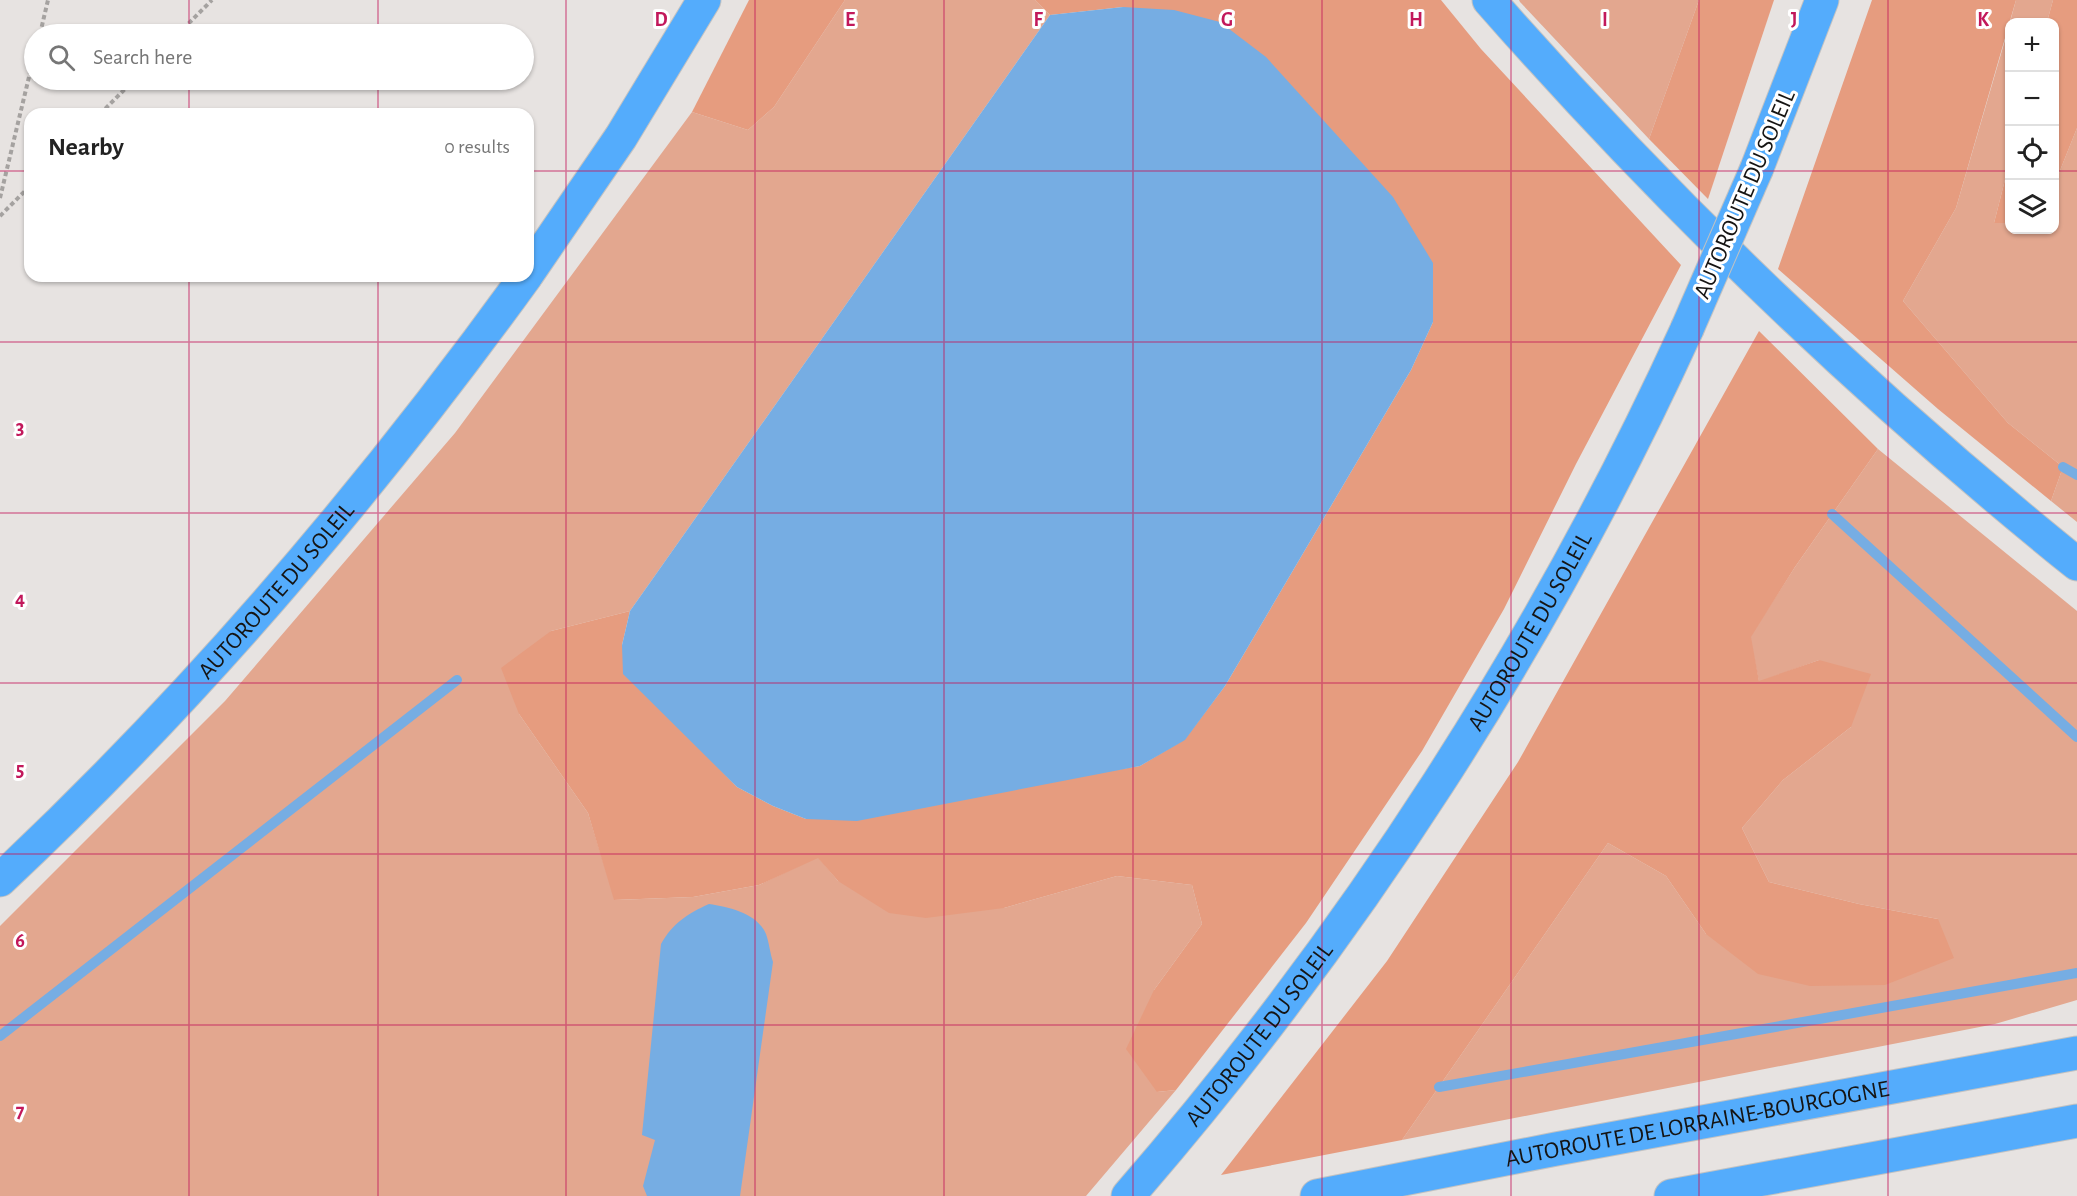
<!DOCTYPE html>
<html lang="en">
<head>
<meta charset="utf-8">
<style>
	:root { --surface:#fff; --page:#f6f6f6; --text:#222; --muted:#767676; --line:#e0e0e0 }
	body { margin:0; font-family:"Alegreya Sans",sans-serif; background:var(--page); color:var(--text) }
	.controls { position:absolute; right:18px; top:18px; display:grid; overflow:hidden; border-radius:12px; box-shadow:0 2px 4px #0004 }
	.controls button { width:54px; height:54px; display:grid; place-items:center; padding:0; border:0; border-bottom:2px solid var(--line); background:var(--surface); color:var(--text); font:30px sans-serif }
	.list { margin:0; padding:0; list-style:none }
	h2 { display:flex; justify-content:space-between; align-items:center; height:78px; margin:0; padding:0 24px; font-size:26px }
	h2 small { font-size:20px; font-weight:400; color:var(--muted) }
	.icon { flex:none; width:33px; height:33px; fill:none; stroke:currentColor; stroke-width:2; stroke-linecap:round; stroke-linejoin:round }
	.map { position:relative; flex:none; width:2077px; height:1196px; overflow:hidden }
	.search { position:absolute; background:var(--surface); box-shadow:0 2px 4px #0004; left:24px; top:24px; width:510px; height:66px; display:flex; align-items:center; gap:15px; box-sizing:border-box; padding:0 21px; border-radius:33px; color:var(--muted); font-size:22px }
	.panel { position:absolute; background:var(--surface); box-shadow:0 2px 4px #0004; left:24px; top:108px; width:510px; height:174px; border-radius:18px }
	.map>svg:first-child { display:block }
</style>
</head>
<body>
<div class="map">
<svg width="2077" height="1196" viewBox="0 0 2077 1196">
	<rect width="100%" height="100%" fill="#e7e3e1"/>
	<g fill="#e3a78f">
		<polygon points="845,0 1035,0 1050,15 630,611 551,631 519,714 588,813 615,900 693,897 759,885 818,857 838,881 1004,908 1117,876 1192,885 1202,924 1154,990 1157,1092 1176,1090 1086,1196 0,1196 0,926 225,701 455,433 692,112 748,130 774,107"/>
		<polygon points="1519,0 1699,0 1649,139 1520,2"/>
		<polygon points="2016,0 2053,0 2047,22 2010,22"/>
		<polygon points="2010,23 2009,164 1994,223 2009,223 2010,230 2054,230 2055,183 2077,128 2077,522 2051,501 2063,467 2008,423 1903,301 1956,208"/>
		<polygon points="1878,449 2077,611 2077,1000 1995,1024 1402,1140 1608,843 1666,876 1706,934 1938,919 1859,904 1769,882 1742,828 1783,780 1851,727 1819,660 1759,682 1750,637 1795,567"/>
	</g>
	<g fill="#e69c7f">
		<polygon points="749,0 845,0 774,107 748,130 692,112"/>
		<polygon points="1035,0 1441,0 1481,49 1681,265 1576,464 1504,609 1422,751 1306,923 1176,1090 1157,1092 1126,1049 1154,990 1202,924 1192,885 1117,876 1004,908 926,918 889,913 838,881 818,858 759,885 693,897 614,900 588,813 519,714 501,668 551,631 630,611 622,645 690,738 737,787 773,806 806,819 1140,766 1185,739 1225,686 1411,370 1433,322 1123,7 1050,15"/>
		<polygon points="1699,0 1774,0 1708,199 1649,139"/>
		<polygon points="1872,0 2016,0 1956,208 1903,301 2008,423 2063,467 2051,501 1938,409 1778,269"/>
		<polygon points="2053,0 2077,0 2077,128 2055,183 2054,22 2047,22"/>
		<polygon points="2009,164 2009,223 1994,223"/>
		<polygon points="1759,331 1878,449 1795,567 1751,637 1759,681 1819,660 1871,674 1851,727 1783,780 1742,828 1769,882 1859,904 1938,919 1954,958 1885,985 1810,986 1758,974 1706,934 1666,876 1608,843 1402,1140 1221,1175 1387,961 1518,762"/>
	</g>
	<g fill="#76ade3">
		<polygon points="1123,7 1174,10 1220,22 1266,57 1393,197 1433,263 1433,322 1411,370 1225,686 1185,740 1140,766 857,821 806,819 773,806 737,787 623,674 622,645 630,611 1050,15"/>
		<path d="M709,904c20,3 48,9 57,30 3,8 4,19 7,28l-33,234h-93l-4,-10 12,-46 -13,-5 19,-191c12,-21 26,-30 48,-40z"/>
	</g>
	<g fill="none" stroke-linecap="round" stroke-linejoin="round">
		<g stroke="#76ade3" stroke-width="10">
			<polyline points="2063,467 2077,475"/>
			<polyline points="1832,514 2077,737"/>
			<polyline points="0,1036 457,680"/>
			<polyline points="1439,1087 2077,973"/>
		</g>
		<g stroke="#c2c2c2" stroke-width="35">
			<g id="highway">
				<path d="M1489,0c179,204 376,393 588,564"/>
				<polyline points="1757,168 1822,0"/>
				<polyline points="528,273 621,137 704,0"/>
				<path id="s1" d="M0,880c195,-183 369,-387 526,-604"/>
				<path id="s2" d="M1128,1196c226,-260 416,-554 559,-867"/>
				<path id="s3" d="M1317,1196l239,-47 521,-96"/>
				<polyline points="1671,1196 2077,1121"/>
			</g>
		</g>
		<g stroke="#a5a2a0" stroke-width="4" stroke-dasharray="4.5 3" stroke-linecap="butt">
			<polyline points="40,34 48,0"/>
			<polyline points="178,34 212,0"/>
			<polyline points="100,114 134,80"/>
			<polyline points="0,198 34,56"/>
			<polyline points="0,216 30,186"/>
		</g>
		<use href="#highway" stroke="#54acfc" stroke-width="33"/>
		<g stroke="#c2c2c2" stroke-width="35" stroke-linecap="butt">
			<polyline id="highway-bridge" points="1687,329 1757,168"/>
		</g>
		<use href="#highway-bridge" stroke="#54acfc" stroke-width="33"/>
	</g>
	<path fill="none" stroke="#c2185b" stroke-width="1.5" stroke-opacity="0.55" d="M189,0v34M378,0v34M566,0v1196M755,0v1196M944,0v1196M1133,0v1196M1322,0v1196M1511,0v1196M1699,0v1196M1888,0v1196M189,80v34M378,80v34M0,171h30M528,171h1482M2054,171h23M189,276v920M378,276v920M0,342h2077M0,513h2077M0,683h2077M0,854h2077M0,1025h2077"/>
	<g text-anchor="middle" stroke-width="6" stroke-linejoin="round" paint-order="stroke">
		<g font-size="24" fill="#151413" stroke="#fff">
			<text transform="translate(1744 194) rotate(-67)" y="8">AUTOROUTE DU SOLEIL</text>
			<text dy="8" stroke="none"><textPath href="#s1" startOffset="400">AUTOROUTE DU SOLEIL</textPath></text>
			<text dy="8" stroke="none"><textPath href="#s2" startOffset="694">AUTOROUTE DU SOLEIL</textPath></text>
			<text dy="8" stroke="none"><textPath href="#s2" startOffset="208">AUTOROUTE DU SOLEIL</textPath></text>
			<text dy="8" stroke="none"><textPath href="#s3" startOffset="387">AUTOROUTE DE LORRAINE-BOURGOGNE</textPath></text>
		</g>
	</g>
	<g font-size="20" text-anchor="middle" font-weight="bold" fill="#c2185b" stroke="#fff" stroke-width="6" stroke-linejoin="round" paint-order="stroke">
		<text x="661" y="26">D</text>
		<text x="850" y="26">E</text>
		<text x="1038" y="26">F</text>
		<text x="1227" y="26">G</text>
		<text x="1416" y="26">H</text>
		<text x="1605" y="26">I</text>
		<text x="1794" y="26">J</text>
		<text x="1983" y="26">K</text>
		<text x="20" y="434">3</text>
		<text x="20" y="605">4</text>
		<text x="20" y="776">5</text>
		<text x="20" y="947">6</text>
		<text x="20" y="1117">7</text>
	</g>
</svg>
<div class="controls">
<button>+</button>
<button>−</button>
<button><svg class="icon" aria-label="locate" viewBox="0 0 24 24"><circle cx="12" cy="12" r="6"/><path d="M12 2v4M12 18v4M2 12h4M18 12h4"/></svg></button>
<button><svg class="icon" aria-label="layers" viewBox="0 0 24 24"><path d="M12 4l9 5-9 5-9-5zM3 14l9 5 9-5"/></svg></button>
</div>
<div class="search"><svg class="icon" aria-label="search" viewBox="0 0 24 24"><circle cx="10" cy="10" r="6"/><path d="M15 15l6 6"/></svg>Search here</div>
<section class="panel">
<h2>Nearby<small>0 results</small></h2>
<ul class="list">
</ul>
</section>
</div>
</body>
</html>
